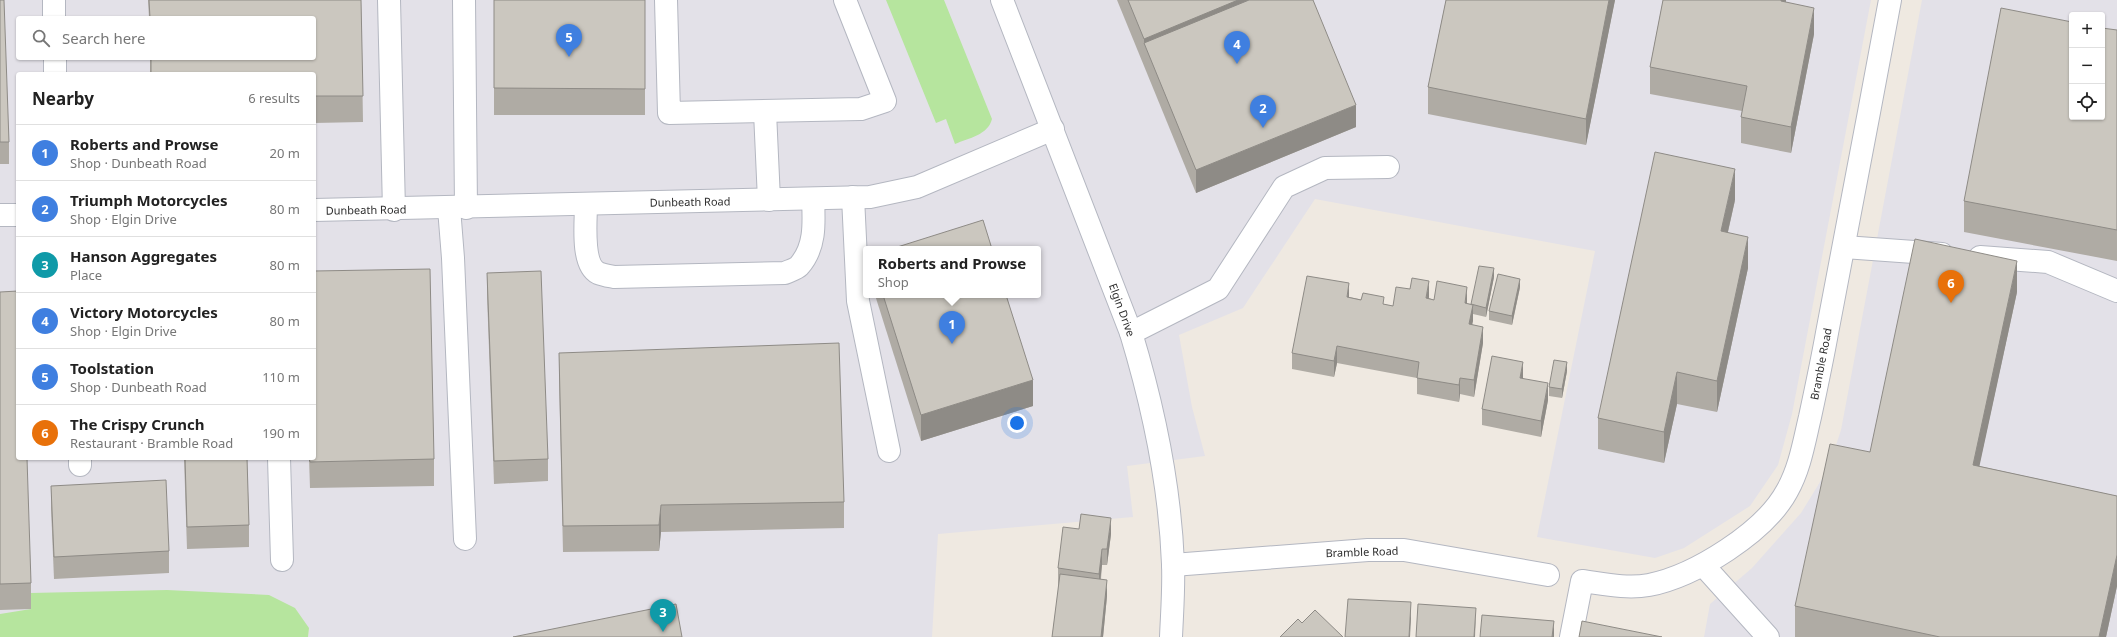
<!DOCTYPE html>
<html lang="en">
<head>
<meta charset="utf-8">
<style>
	:root { --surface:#fff; --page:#f6f6f6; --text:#222; --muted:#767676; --line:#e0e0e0; --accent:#4264fb }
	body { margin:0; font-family:"Noto Sans",sans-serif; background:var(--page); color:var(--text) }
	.controls { position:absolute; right:12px; top:12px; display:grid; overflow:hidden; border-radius:4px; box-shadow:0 1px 3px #0004 }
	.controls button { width:36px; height:36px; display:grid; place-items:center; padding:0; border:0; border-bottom:1px solid var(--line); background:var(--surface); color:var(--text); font:20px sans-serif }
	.you { position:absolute; left:1017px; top:423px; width:14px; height:14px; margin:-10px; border:3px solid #fff; border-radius:50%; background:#1a73e8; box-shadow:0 0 0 6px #1a73e833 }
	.badge { display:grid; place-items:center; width:26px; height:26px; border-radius:50%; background:var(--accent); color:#fff; font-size:13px; font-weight:700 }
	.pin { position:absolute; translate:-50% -33px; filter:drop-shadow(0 1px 2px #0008) }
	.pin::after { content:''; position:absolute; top:21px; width:14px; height:12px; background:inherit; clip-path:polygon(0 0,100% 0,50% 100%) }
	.popup { position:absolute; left:863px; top:246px; width:178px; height:52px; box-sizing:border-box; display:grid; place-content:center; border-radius:4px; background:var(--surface); filter:drop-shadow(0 1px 3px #0005); font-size:13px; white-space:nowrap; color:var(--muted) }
	.popup b { font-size:15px; color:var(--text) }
	.popup::after { content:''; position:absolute; left:50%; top:100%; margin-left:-8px; border:8px solid transparent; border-top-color:var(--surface) }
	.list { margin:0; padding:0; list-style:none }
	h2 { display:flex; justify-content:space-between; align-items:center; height:52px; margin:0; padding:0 16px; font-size:17px }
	h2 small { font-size:13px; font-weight:400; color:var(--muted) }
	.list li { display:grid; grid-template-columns:26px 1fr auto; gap:12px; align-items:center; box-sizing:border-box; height:56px; padding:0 16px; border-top:1px solid var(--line) }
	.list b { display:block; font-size:15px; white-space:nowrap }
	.list p { margin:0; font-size:13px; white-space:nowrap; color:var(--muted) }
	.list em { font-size:13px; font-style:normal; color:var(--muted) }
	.icon { flex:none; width:22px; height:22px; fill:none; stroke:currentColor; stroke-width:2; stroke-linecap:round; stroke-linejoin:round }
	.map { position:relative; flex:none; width:2117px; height:637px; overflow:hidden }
	.search { position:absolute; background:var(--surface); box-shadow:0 1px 3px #0004; left:16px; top:16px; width:300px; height:44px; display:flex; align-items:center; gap:10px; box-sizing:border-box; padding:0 14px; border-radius:4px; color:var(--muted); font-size:15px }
	.panel { position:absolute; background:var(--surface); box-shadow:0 1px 3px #0004; left:16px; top:72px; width:300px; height:388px; border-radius:4px }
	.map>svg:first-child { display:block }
</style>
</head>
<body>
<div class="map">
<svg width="2117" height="637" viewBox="0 0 2117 637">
	<rect width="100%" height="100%" fill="#efe9e1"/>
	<g fill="#e3e1e8" fill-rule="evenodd">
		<path d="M0,0h1871l-79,414 -14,51 -28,41 -66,42 -29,10 -118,-21 58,-286 -280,-52 -72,109 -64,27 13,72 13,49 -78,10 6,51 -195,17 -6,103h-624l1,-9 -309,3zM18,18h296v40h-296zM18,74h296v384h-296zM866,249h172v46h-172z"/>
		<path d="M1922,0h195v637h-413l6,-33 42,-36 49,-55 27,-44 13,-39zM2072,15h30v102h-30z"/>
	</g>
	<g fill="#b6e59e">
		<path d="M886,0h58l48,119c-4,16 -23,19 -37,25l-9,-25 -10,4z"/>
		<polygon points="167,590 269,595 295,608 309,628 308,637 0,637 0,614 31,609 30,593"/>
	</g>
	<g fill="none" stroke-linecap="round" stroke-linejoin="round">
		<g stroke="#b4b7c1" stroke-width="24">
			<g id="minor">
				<polyline points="54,0 54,18"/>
				<polyline points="389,0 394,210"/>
				<polyline points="464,0 466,208"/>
				<polyline points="666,0 669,113 861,109 885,101 845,0"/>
				<path d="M1002,0l129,333c23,76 39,152 42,231 1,24 -1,49 -2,73"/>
				<polyline points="55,58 55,74"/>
				<polyline points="765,112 769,200"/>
				<polyline points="853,197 858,301 889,451"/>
				<path d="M586,204c0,18 -5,60 12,69 5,2 11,3 16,4l171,-4c4,-2 11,-4 14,-7 17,-19 15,-44 14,-67"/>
				<polyline points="449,208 453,258 465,539"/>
				<polyline points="314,210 870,197 917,187 1053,129"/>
				<polyline points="0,215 18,215"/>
				<polyline points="1844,247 1942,254"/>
				<polyline points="1980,257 2048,262 2117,291"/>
				<polyline points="1131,333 1218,289 1284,187 1325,168 1388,167"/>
				<polyline points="279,458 282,560"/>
				<polyline points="80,465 80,458"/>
				<polyline points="1173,565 1368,550 1404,550 1548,575"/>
				<polyline points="1703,565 1768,637"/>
				<path d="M1571,637l11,-56c22,3 45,8 67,4 46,-9 116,-53 138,-94 13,-23 17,-49 23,-74 6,-28 12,-56 17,-84 22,-111 42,-222 63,-333"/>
			</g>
		</g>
		<use href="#minor" stroke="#fff" stroke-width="22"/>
	</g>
	<g fill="#afaba4">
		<polygon points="0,0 9,142 9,164 0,164"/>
		<polygon points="148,0 361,0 363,122 314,123 314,74 150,74 150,58 314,58 314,18 149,18"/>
		<rect x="494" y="0" width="151" height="115"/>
		<polygon points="1117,0 1313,0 1356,127 1196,193"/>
		<polygon points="1446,0 1615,0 1586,145 1428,114 1428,87"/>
		<polygon points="1663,0 1786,0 1786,2 1814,34 1791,153 1741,143 1741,117 1742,111 1650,94 1650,67"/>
		<polygon points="2117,30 2117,261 1964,232 1964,201"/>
		<polygon points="1735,200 1728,232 1748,268 1717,412 1677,404 1664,463 1598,449 1598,418"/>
		<polygon points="487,273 548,459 548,481 494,484 487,295"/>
		<polygon points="1494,277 1486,317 1473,314 1472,325 1483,343 1474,397 1460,394 1459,402 1417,394 1417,378 1337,363 1334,377 1292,369 1292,353 1349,297 1393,306 1429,297 1429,298 1434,300 1471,304"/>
		<polygon points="1520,287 1512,325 1489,320 1489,311"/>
		<polygon points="0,292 31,583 31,609 0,610"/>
		<polygon points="2017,292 1979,466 2117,496 2117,586 2106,637 1795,637 1795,606 1870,452"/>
		<polygon points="875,295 1006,295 1033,406 921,441"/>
		<polygon points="559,353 844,502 844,528 661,532 659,551 563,552 559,379"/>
		<polygon points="1567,371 1562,398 1549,396 1549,387"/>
		<polygon points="1523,378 1548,400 1541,437 1482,425 1482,409"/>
		<polygon points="184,458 247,458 249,525 249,547 187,549"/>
		<polygon points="309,458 434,459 434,486 310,488"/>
		<polygon points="51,486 169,551 169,573 54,579 51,508"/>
		<polygon points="1111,534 1107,565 1102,565 1101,579 1107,596 1103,637 1052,637 1059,585 1058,585 1058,568"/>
	</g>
	<g fill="#8e8b86">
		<polygon points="1238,0 1303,0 1144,43 1144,39"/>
		<polygon points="1609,0 1615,0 1586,145 1586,119"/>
		<polygon points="1781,0 1786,0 1781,28"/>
		<polygon points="1814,8 1814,34 1791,153 1791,127"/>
		<polygon points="1356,105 1356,127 1196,193 1196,170"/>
		<polygon points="1735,169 1735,200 1721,262 1721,231"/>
		<polygon points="1748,237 1748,268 1717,412 1717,381"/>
		<polygon points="2017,261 2017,292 1973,496 1973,465"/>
		<polygon points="1494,268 1494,277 1486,317 1486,308"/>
		<polygon points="1520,279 1520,287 1512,325 1512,316"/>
		<polygon points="1429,281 1429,297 1426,314 1426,298"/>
		<polygon points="1349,283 1349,300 1347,297"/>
		<polygon points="1467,287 1467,303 1465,319 1465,303"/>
		<polygon points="1473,305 1473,321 1469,340 1469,324"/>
		<polygon points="1483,327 1483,343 1474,397 1474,380"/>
		<polygon points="1337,346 1337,363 1334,377 1334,361"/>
		<polygon points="1523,362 1523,378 1520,378"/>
		<polygon points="1567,362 1567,371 1562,398 1562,389"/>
		<polygon points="1677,372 1677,404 1664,463 1664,432"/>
		<polygon points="1460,378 1460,394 1459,402 1459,385"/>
		<polygon points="1033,380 1033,406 921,441 921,415"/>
		<polygon points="1548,383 1548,400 1541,437 1541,421"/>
		<polygon points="661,505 661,532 659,551 659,525"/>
		<polygon points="1111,518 1111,534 1107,565 1107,549"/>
		<polygon points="1102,549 1102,565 1099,590 1099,574"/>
		<polygon points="2117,555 2117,586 2106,637 2099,637"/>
		<polygon points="1107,580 1107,596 1103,637 1101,637"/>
		<polygon points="1411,602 1411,618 1410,637 1409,637"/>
		<polygon points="1476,608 1475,637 1474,637"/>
		<polygon points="1554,621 1554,637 1552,637"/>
	</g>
	<g fill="#cbc7bf" stroke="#8e8b86">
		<polygon points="0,0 4,0 9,142 0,142"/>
		<polygon points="149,0 361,0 363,96 314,96 314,74 151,74 151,58 314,58 314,18 150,18"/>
		<polygon points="494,0 645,0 645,89 494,88"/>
		<polygon points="1128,0 1238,0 1144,39"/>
		<polygon points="1249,0 1313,0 1356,105 1196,170 1144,43"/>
		<polygon points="1446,0 1609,0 1586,119 1428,87"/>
		<polygon points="1663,0 1781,0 1781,1 1814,8 1791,127 1741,117 1747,86 1650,67"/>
		<polygon points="2001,8 2072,22 2072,117 2102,117 2102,28 2117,30 2117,230 1964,201"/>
		<polygon points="1655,152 1735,169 1721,231 1748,237 1717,381 1677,372 1664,432 1598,418"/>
		<polygon points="983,220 992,249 891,249"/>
		<polygon points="1915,239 2017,261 1973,465 2117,496 2117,555 2099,637 1940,637 1795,606 1830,444 1870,452"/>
		<polygon points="1479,266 1494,268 1486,308 1471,304"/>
		<polygon points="430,269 434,459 310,462 309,458 314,458 314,271"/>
		<polygon points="541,271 548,459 494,461 487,273"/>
		<polygon points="1498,274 1520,279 1512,316 1489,311"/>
		<polygon points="1307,276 1349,283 1347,297 1361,300 1363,293 1384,297 1383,304 1393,306 1396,287 1410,289 1412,278 1429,281 1426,298 1434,300 1437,281 1467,287 1465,303 1473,305 1469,324 1483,327 1474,380 1460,378 1459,385 1417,378 1419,362 1337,346 1334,361 1292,353"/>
		<polygon points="18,291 18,458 27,458 31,583 0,584 0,292"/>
		<polygon points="883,295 1006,295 1033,380 921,415"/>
		<polygon points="839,343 844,502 661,505 659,525 563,526 559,353"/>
		<polygon points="1492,356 1523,362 1520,378 1548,383 1541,421 1482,409"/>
		<polygon points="1554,360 1567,362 1562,389 1549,387"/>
		<polygon points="185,458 247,458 249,525 187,527"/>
		<polygon points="166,480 169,551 54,557 51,486"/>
		<polygon points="1081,514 1111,518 1107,549 1102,549 1099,574 1058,568 1063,527 1079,529"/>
		<polygon points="1060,574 1107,580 1101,637 1052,637"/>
		<polygon points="1348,599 1411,602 1409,637 1345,637"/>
		<polygon points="676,604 682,637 513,637"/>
		<polygon points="1418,604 1476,608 1474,637 1416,637"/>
		<polygon points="1315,610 1343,637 1280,637 1298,619 1302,623"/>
		<polygon points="1482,615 1554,621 1552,637 1480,637"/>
		<polygon points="1582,621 1662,637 1579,637"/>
	</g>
	<g text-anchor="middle" stroke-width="3.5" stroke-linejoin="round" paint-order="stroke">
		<g font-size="11" fill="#2e2e2e" stroke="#fff">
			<text transform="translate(690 202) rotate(-1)" y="4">Dunbeath Road</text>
			<text transform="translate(366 210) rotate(-1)" y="4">Dunbeath Road</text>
			<text transform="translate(1122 310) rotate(70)" y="4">Elgin Drive</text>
			<text transform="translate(1821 364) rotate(-79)" y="4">Bramble Road</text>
			<text transform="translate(1362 552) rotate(-2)" y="4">Bramble Road</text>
		</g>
	</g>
</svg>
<div class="controls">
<button>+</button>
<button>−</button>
<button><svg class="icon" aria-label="locate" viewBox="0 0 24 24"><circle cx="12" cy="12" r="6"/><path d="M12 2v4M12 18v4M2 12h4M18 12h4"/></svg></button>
</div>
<div class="you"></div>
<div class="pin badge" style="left:952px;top:344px;background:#3f7fe0">1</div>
<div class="popup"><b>Roberts and Prowse</b>Shop</div>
<div class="pin badge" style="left:1263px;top:128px;background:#3f7fe0">2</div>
<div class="pin badge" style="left:663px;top:632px;background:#0f9aa8">3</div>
<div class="pin badge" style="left:1237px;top:64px;background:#3f7fe0">4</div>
<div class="pin badge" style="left:569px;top:57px;background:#3f7fe0">5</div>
<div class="pin badge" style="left:1951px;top:303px;background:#e8710a">6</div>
<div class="search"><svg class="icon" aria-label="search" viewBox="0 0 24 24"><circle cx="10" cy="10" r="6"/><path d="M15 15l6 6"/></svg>Search here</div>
<section class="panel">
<h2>Nearby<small>6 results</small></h2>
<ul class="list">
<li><span class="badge" style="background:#3f7fe0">1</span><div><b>Roberts and Prowse</b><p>Shop · Dunbeath Road</p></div><em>20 m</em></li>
<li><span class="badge" style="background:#3f7fe0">2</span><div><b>Triumph Motorcycles</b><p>Shop · Elgin Drive</p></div><em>80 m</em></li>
<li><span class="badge" style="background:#0f9aa8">3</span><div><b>Hanson Aggregates</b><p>Place</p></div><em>80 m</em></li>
<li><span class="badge" style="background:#3f7fe0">4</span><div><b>Victory Motorcycles</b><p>Shop · Elgin Drive</p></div><em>80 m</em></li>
<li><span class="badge" style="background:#3f7fe0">5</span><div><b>Toolstation</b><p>Shop · Dunbeath Road</p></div><em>110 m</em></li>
<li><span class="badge" style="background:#e8710a">6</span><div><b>The Crispy Crunch</b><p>Restaurant · Bramble Road</p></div><em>190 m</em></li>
</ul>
</section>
</div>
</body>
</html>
